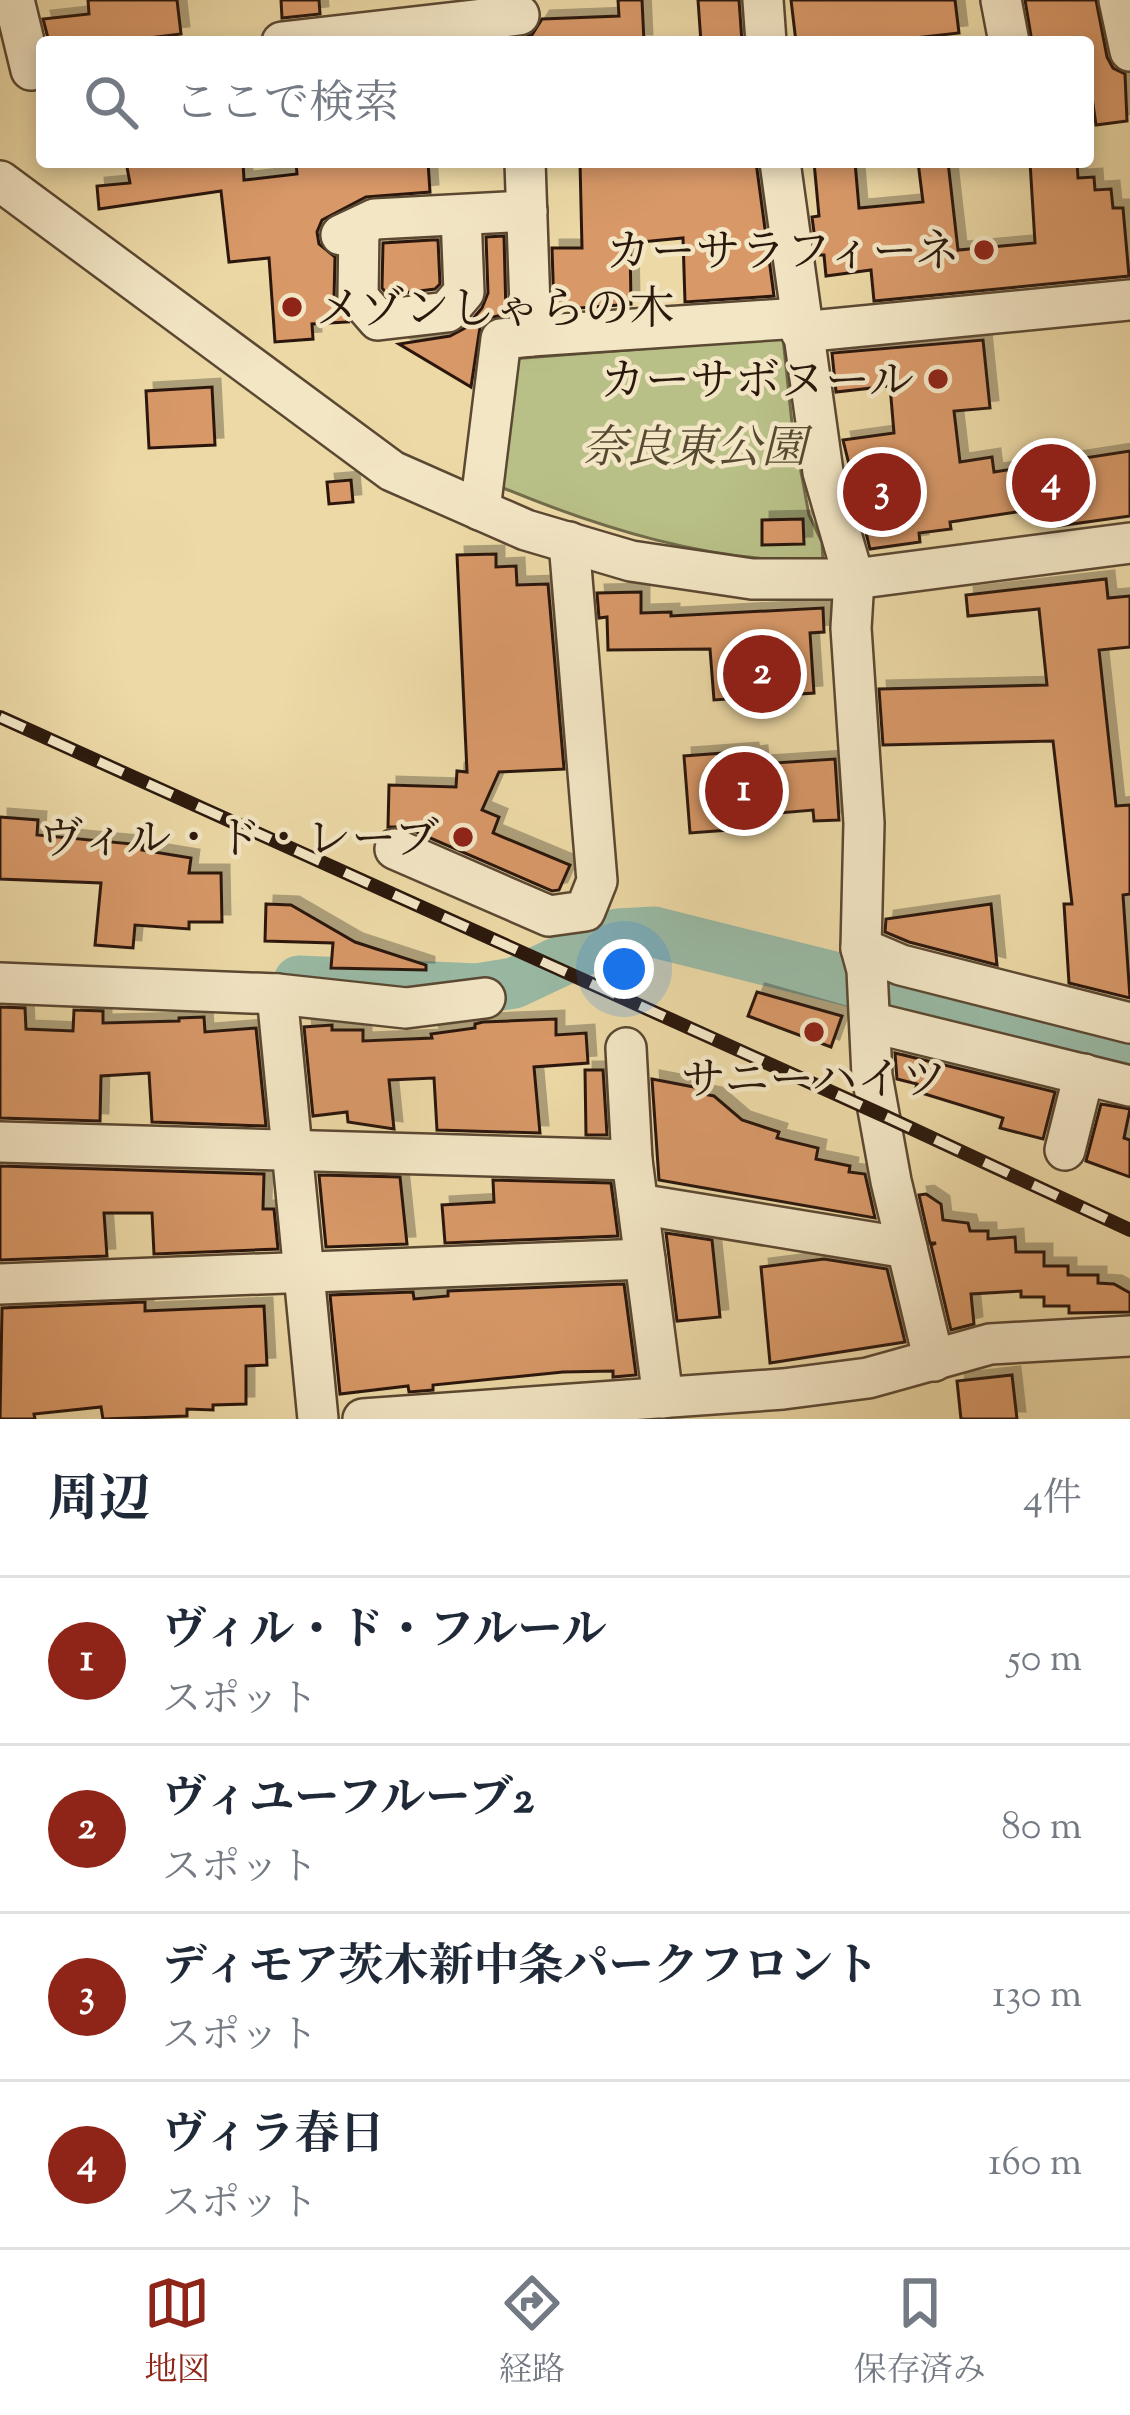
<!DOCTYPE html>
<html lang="ja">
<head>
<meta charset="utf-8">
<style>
	:root { --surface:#fff; --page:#f2f2f3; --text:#1f2937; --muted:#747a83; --line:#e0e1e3; --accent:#8f2418 }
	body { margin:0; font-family:"Sorts Mill Goudy","Noto Serif JP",serif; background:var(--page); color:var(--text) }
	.you { position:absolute; left:624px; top:969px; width:42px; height:42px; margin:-30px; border:9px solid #fff; border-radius:50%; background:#1a73e8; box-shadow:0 0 0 18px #1a73e833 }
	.badge { display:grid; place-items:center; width:78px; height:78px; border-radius:50%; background:var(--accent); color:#fff; font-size:39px; font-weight:700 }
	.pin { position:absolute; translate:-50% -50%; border:6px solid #fff; box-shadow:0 3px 12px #0006 }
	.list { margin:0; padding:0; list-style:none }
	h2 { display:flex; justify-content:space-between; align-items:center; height:156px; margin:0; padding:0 48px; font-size:51px }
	h2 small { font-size:39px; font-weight:400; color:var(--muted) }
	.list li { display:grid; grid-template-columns:78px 1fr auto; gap:36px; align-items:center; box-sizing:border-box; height:168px; padding:0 48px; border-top:3px solid var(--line) }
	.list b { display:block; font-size:45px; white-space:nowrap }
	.list p { margin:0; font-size:39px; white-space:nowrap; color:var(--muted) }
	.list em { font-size:39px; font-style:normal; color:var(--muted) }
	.icon { flex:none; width:66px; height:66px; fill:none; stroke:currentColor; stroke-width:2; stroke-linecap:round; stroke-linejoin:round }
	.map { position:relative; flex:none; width:1130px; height:1419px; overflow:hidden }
	.search { position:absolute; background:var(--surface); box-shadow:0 6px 18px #0003; left:36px; right:36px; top:36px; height:132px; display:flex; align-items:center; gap:30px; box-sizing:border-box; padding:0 42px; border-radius:12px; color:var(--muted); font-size:45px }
	.sheet { height:828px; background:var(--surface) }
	nav { display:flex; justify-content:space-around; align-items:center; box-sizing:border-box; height:168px; border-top:3px solid var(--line); background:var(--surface); font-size:33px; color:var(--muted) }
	nav a { display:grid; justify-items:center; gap:6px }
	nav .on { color:var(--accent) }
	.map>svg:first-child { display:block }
</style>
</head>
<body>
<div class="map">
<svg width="1130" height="1419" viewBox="0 0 1130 1419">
	<defs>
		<filter id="shadow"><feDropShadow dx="8" dy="-8" stdDeviation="0" flood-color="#0004"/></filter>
	</defs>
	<rect width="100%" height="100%" fill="#ecd9a6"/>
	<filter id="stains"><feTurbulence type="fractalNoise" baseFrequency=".00167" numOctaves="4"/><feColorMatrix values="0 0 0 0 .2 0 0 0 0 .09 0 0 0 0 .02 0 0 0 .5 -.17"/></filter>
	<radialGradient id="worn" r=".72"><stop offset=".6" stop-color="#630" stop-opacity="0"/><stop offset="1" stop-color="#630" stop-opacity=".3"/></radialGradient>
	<path fill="#b8bf87" stroke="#726c4a" stroke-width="3" d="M783,338l9,85 17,92 13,27 1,19c-113,2 -224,-33 -327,-76l15,-126z"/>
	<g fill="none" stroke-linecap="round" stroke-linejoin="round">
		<polyline stroke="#99baa5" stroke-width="51" points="299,981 477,989 514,983 618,934 654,932 1130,1051"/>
	</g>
	<g fill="#d89868" stroke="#2b180c" stroke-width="3" filter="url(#shadow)">
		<polygon points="88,0 177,0 181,34 148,38 149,42 49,42 43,19 89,14"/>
		<polygon points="281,0 319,0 320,14 282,18"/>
		<polygon points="618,0 642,0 644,42 494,42 532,35 542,19 619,16"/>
		<polygon points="698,0 739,0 742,42 701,42"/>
		<polygon points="791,0 955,0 959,33 879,42 796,42"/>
		<polygon points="1025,0 1096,0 1107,57 1113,68 1125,74 1127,121 1096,125 1092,97 1088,97 1088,42 1032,42"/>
		<polygon points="126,162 243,162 244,180 297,174 296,162 428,162 430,192 366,197 322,220 317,232 319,244 335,257 334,298 348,322 312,324 313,339 275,342 269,258 229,262 221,191 99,209 97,186 130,183"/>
		<polygon points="580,162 756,162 774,296 685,302 683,238 630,243 631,304 554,310 552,248 582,248"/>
		<polygon points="814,162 855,162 859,208 923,202 918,162 948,162 958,250 1035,243 1030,162 1077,162 1078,178 1094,177 1095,190 1111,189 1113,208 1123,208 1129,276 874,301 871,270 826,276 824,255 817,255 812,217 819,216"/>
		<polygon points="504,236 506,314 489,318 480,327 471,387 399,344 450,336 465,328 482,308 488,293 486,237"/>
		<polygon points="432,240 438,240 440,284 435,289 388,295 382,288 383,243"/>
		<polygon points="983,340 990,408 954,411 960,462 992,457 994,472 1130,451 1130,516 1058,526 1056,506 950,522 951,529 919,533 920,542 870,549 843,440 894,433 890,386 836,392 832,353"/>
		<polygon points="212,387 215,445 149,448 146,391"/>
		<polygon points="351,480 353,502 329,504 327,482"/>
		<polygon points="803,519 804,544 762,545 762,520"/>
		<polygon points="496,554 496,567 516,566 517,585 548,584 564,769 499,772 482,810 499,817 493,833 570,865 559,890 552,891 405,827 388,827 389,785 456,787 457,771 467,772 457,555"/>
		<polygon points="1106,579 1108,598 1130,596 1130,647 1099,650 1116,806 1130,805 1130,894 1123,895 1130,998 1069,983 1064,904 1072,904 1053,741 883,745 879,689 1047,685 1039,609 968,616 966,595"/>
		<polygon points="641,592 641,613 671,612 671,616 823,608 824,632 810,633 814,693 714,700 710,649 608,650 607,617 599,618 597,593"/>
		<polygon points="750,751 751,755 759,754 760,764 835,759 839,820 814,821 813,810 755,815 756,828 690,833 684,756"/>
		<polygon points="0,817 38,820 37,835 143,845 142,850 191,858 189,873 221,873 222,922 189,922 189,929 135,925 133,948 95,945 101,883 0,879"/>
		<polygon points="266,904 291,905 355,942 426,965 426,970 331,968 333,943 265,941"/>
		<polygon points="991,904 997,965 909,942 885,932 886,919"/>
		<polygon points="757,992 842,1016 831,1047 748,1016"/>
		<polygon points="0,1007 25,1008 26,1029 73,1031 74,1010 103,1011 103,1023 179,1021 179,1018 204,1017 205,1032 256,1028 266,1126 152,1122 149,1073 101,1076 100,1121 0,1118"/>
		<polygon points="556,1019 556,1035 586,1033 588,1063 534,1067 540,1133 437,1130 434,1078 389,1080 394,1129 348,1122 347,1112 313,1116 304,1027 332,1025 332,1030 363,1030 363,1041 432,1038 431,1034 475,1028 475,1024 483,1022"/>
		<polygon points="895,1053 1055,1092 1043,1139 1000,1128 1003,1118 915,1091 917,1084 897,1079"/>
		<polygon points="585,1070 603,1070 607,1135 586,1135"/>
		<polygon points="652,1079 699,1088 698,1093 714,1096 742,1120 779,1132 777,1138 818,1148 816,1159 850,1166 849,1172 865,1174 875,1218 659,1180"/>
		<polygon points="1101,1104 1130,1109 1124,1138 1130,1140 1130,1177 1086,1161"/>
		<polygon points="0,1166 264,1174 263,1209 274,1209 278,1249 154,1254 152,1213 104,1213 107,1256 0,1260"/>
		<polygon points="319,1175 400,1177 407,1244 326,1247"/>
		<polygon points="493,1180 611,1183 618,1236 445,1243 442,1205 494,1202"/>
		<polygon points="926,1194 941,1204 943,1220 968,1223 970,1231 988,1231 988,1239 1015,1237 1016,1252 1044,1252 1044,1266 1068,1266 1068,1275 1098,1275 1098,1283 1114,1284 1130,1293 1130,1312 1069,1313 1069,1306 1044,1306 1044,1297 1021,1297 1021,1291 971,1294 974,1324 951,1330 931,1245 936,1243 930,1243 919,1195"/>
		<polygon points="666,1233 712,1240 720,1317 677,1321"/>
		<polygon points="824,1259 887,1269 905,1342 770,1363 761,1267"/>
		<polygon points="624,1284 636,1375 613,1377 613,1371 563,1372 433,1385 433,1390 409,1392 408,1386 340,1394 330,1295 413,1292 414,1299 448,1296 448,1291"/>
		<polygon points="145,1302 145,1311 264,1306 267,1365 246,1366 246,1404 213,1405 213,1410 187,1409 187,1416 103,1419 101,1407 34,1414 35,1419 0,1419 2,1308"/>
		<polygon points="1012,1375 1017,1419 961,1419 957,1381"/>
	</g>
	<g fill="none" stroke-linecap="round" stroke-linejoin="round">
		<g stroke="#5b4832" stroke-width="44">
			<g id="minor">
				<polyline points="14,0 31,70"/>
				<polyline points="763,0 766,42"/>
				<polyline points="1001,0 1009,42"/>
				<polyline points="1119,0 1130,51"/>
				<polyline points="282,42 519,15"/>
				<polyline points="525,162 531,336 799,318"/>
				<polyline points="780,162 823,472 854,579 851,628 864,823 861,948 867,970 872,1076 891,1181 934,1361"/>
				<polyline points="0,181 392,471 526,530 631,561 752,579 854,579 1130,543"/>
				<polyline points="359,227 358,297 378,320 447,312 464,292 461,215"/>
				<polyline points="341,235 375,219 527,211"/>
				<polyline points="801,332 1130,300"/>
				<polyline points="480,510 501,339 531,336"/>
				<polyline points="395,849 549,916 585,911 597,881 569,542"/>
				<polyline points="861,948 901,965 1130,1023"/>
				<polyline points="0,983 277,994 406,1008 485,998"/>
				<polyline points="277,994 318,1419"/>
				<polyline points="870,1022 1130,1086"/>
				<polyline points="626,1048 632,1160 663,1398"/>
				<polyline points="0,1142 632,1160"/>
				<polyline points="1065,1150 1084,1074"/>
				<polyline points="638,1204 907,1248"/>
				<polyline points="0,1284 645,1259"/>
				<polyline points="363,1419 783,1389 868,1378 990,1344 1130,1336"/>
			</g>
		</g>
		<use href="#minor" stroke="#f3e6c5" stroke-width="39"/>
		<g stroke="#2b180c" stroke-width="14">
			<polyline id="rail" points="0,717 889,1118 1130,1230"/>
		</g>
		<use href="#rail" stroke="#f3e6c5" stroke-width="9" stroke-dasharray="27" stroke-linecap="butt"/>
	</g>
	<g fill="#8f2418" stroke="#f3e6c5" stroke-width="4.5">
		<circle cx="984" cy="250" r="12"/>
		<circle cx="292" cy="307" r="12"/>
		<circle cx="938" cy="379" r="12"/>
		<circle cx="463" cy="837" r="12"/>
		<circle cx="814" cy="1032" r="12"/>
	</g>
	<g text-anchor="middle" stroke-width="9" stroke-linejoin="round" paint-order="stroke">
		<g font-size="45" fill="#2b180c" stroke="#f3e6c5" text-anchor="end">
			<text x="960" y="266">カーサラフィーネ</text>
			<text x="316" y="323" text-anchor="start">メゾンしゃらの木</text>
			<text x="914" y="395">カーサボヌール</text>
			<text x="439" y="853">ヴィル・ド・レーブ</text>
			<text x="814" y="1094" text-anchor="middle">サニーハイツ</text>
		</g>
		<g font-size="45" font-style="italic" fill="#554a31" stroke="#f3e6c5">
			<text x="694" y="462">奈良東公園</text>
		</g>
	</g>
	<rect width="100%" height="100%" filter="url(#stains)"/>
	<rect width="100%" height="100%" fill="url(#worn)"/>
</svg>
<div class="you"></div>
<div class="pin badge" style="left:744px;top:791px">1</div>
<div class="pin badge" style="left:762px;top:674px">2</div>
<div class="pin badge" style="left:882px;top:492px">3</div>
<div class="pin badge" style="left:1051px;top:483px">4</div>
<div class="search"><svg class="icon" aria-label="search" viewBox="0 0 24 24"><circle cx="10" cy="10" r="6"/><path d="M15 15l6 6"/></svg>ここで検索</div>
</div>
<section class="sheet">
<h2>周辺<small>4件</small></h2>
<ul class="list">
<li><span class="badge">1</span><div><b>ヴィル・ド・フルール</b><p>スポット</p></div><em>50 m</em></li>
<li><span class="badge">2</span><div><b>ヴィユーフルーブ2</b><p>スポット</p></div><em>80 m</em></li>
<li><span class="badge">3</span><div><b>ディモア茨木新中条パークフロント</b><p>スポット</p></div><em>130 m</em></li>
<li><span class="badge">4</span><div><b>ヴィラ春日</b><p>スポット</p></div><em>160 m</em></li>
</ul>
</section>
<nav>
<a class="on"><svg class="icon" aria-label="map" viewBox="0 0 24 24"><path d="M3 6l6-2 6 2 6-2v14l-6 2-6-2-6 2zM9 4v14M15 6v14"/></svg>地図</a>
<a><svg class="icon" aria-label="directions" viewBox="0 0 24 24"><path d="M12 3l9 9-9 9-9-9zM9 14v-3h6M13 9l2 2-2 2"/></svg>経路</a>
<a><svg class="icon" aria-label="saved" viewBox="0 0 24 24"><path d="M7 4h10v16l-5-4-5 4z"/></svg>保存済み</a>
</nav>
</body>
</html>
